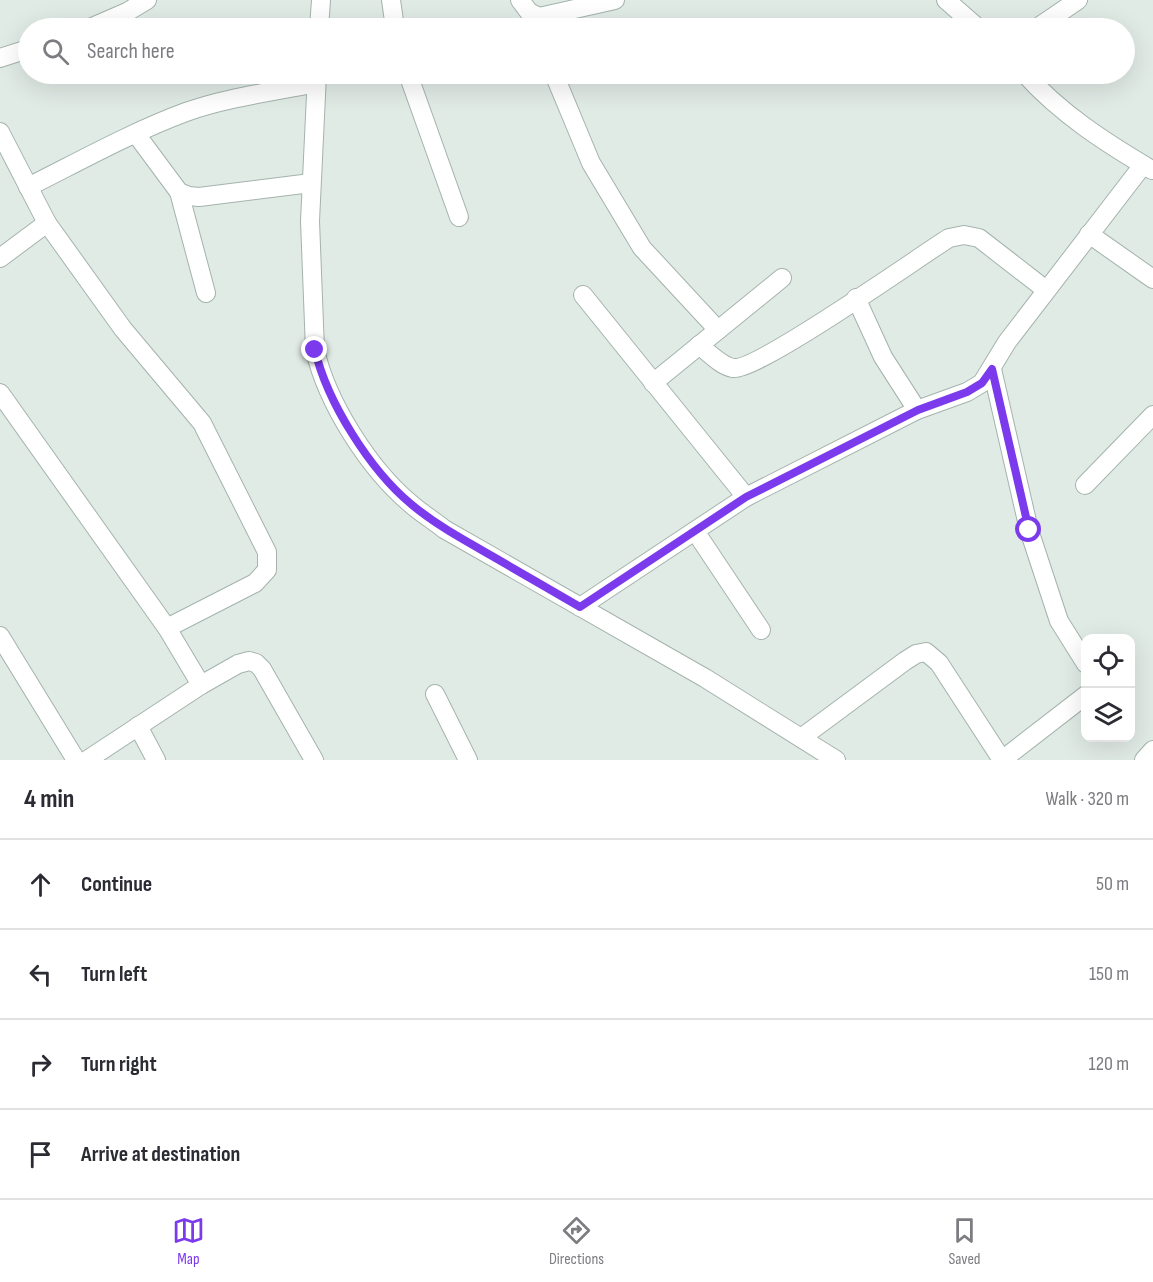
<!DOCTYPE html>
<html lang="en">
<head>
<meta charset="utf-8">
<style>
	:root { --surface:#fff; --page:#f7f7f7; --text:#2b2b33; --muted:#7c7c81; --line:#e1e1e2; --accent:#7c3aed }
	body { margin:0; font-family:"Sofia Sans Condensed",sans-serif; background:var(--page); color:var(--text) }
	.controls { position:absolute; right:18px; bottom:18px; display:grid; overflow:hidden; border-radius:12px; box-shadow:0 6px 24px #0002 }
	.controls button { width:54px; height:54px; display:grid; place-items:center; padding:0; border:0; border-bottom:2px solid var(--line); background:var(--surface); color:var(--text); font:30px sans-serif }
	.stop { position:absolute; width:18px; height:18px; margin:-14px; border:4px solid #7c3aed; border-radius:50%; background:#fff }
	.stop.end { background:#7c3aed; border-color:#fff; box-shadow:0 2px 6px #0008 }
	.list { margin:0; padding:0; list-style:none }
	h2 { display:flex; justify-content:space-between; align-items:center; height:78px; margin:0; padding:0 24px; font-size:26px }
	h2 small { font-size:20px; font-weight:400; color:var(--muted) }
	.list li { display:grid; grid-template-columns:39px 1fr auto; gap:18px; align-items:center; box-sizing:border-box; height:90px; padding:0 24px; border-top:2px solid var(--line) }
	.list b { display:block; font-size:22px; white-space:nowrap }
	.list em { font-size:20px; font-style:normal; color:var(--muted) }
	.icon { flex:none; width:33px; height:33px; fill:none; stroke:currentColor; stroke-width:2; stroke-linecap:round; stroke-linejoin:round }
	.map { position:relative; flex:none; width:1153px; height:760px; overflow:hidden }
	.search { position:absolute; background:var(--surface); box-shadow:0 6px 24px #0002; left:18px; right:18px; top:18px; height:66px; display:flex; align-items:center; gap:15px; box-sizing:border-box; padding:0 21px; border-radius:33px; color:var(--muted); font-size:22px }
	.sheet { height:438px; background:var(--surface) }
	nav { display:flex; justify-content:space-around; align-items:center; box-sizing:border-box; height:84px; border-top:2px solid var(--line); background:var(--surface); font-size:16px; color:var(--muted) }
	nav a { display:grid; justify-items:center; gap:3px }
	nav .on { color:var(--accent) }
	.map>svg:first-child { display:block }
</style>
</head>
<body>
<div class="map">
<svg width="1153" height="760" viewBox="0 0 1153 760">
	<rect width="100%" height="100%" fill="#e1ebe6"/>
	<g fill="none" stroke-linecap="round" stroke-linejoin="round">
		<g stroke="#a4b3ad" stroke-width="20">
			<g id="street">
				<polyline points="391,0 395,28"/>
				<polyline points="520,0 529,12 539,17 615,0"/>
				<polyline points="946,0 978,28"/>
				<polyline points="90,28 127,12 147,0"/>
				<polyline points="319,28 321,0"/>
				<polyline points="1037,28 1078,0"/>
				<polyline points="0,58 28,49"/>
				<path d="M317,74l-7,147 5,129c12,53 54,119 96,154 10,9 22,16 33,25l261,149 131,82"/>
				<polyline points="408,74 459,217"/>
				<polyline points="554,74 591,163 642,248 718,330"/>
				<path d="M1025,74c36,40 81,69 127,96"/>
				<polyline points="0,132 47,223 123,329 202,423 267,552 267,570 255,583 167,628"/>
				<polyline points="136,134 179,192 189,196 199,197 311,183"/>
				<path d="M28,187c52,-26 104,-55 158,-75 42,-15 87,-20 130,-29"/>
				<polyline points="179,192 206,293"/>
				<polyline points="1089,234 1153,279"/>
				<polyline points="0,258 47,223"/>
				<polyline points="583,295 746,497"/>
				<polyline points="856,298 883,357 917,410"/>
				<path d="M699,345c10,8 22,21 34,23 25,3 184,-110 216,-130l15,-3 15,3 67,52"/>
				<polyline points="992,369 1029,530 1059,621 1086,664"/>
				<polyline points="653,383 782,278"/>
				<polyline points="0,393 167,628 201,685"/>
				<polyline points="1085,485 1153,415"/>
				<polyline points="695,531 761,630"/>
				<polyline points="580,607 746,497 917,410 967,392 982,383 1007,342 1143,165"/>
				<polyline points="0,636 76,760"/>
				<polyline points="435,694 468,760"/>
				<polyline points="138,726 156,760"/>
				<polyline points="801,738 905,661 916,654 926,652 939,663 1002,760"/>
				<polyline points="87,760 201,685 238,664 249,661 256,663 262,669 314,760"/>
				<polyline points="1002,760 1086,695"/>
				<polyline points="1144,760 1153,750"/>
			</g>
		</g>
		<use href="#street" stroke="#fff" stroke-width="18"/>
	</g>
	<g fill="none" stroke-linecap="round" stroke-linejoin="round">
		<path stroke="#7c3aed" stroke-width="8" d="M315,350c12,52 55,120 96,154 25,21 53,36 81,52 29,17 59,34 88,51l166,-110 172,-87 49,-18 15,-9 10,-14 37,161"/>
	</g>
</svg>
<div class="controls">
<button><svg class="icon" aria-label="locate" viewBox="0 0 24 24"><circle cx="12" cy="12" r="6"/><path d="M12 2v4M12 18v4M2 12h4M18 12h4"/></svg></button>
<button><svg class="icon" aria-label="layers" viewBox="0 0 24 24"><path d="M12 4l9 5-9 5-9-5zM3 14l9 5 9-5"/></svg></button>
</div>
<div class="stop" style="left:1029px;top:530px"></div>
<div class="stop end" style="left:315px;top:350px"></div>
<div class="search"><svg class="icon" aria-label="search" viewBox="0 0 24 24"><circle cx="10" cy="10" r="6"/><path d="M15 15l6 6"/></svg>Search here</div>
</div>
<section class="sheet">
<h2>4 min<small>Walk · 320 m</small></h2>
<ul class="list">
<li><svg class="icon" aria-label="ahead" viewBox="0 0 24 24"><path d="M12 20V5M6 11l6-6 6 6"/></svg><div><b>Continue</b></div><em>50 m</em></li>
<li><svg class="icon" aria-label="left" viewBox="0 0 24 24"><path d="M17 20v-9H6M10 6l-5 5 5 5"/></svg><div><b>Turn left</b></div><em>150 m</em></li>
<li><svg class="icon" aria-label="right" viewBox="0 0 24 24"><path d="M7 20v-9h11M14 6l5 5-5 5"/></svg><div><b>Turn right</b></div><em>120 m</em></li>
<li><svg class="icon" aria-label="arrive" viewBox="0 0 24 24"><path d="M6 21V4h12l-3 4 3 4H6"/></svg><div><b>Arrive at destination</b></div></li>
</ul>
</section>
<nav>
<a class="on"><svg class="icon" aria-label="map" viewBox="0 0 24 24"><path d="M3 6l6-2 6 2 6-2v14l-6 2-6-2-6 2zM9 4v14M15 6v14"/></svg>Map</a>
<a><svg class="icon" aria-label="directions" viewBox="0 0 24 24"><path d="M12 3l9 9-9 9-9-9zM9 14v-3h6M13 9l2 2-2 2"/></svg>Directions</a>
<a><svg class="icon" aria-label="saved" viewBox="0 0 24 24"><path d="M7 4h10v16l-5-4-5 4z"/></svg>Saved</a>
</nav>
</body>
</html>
